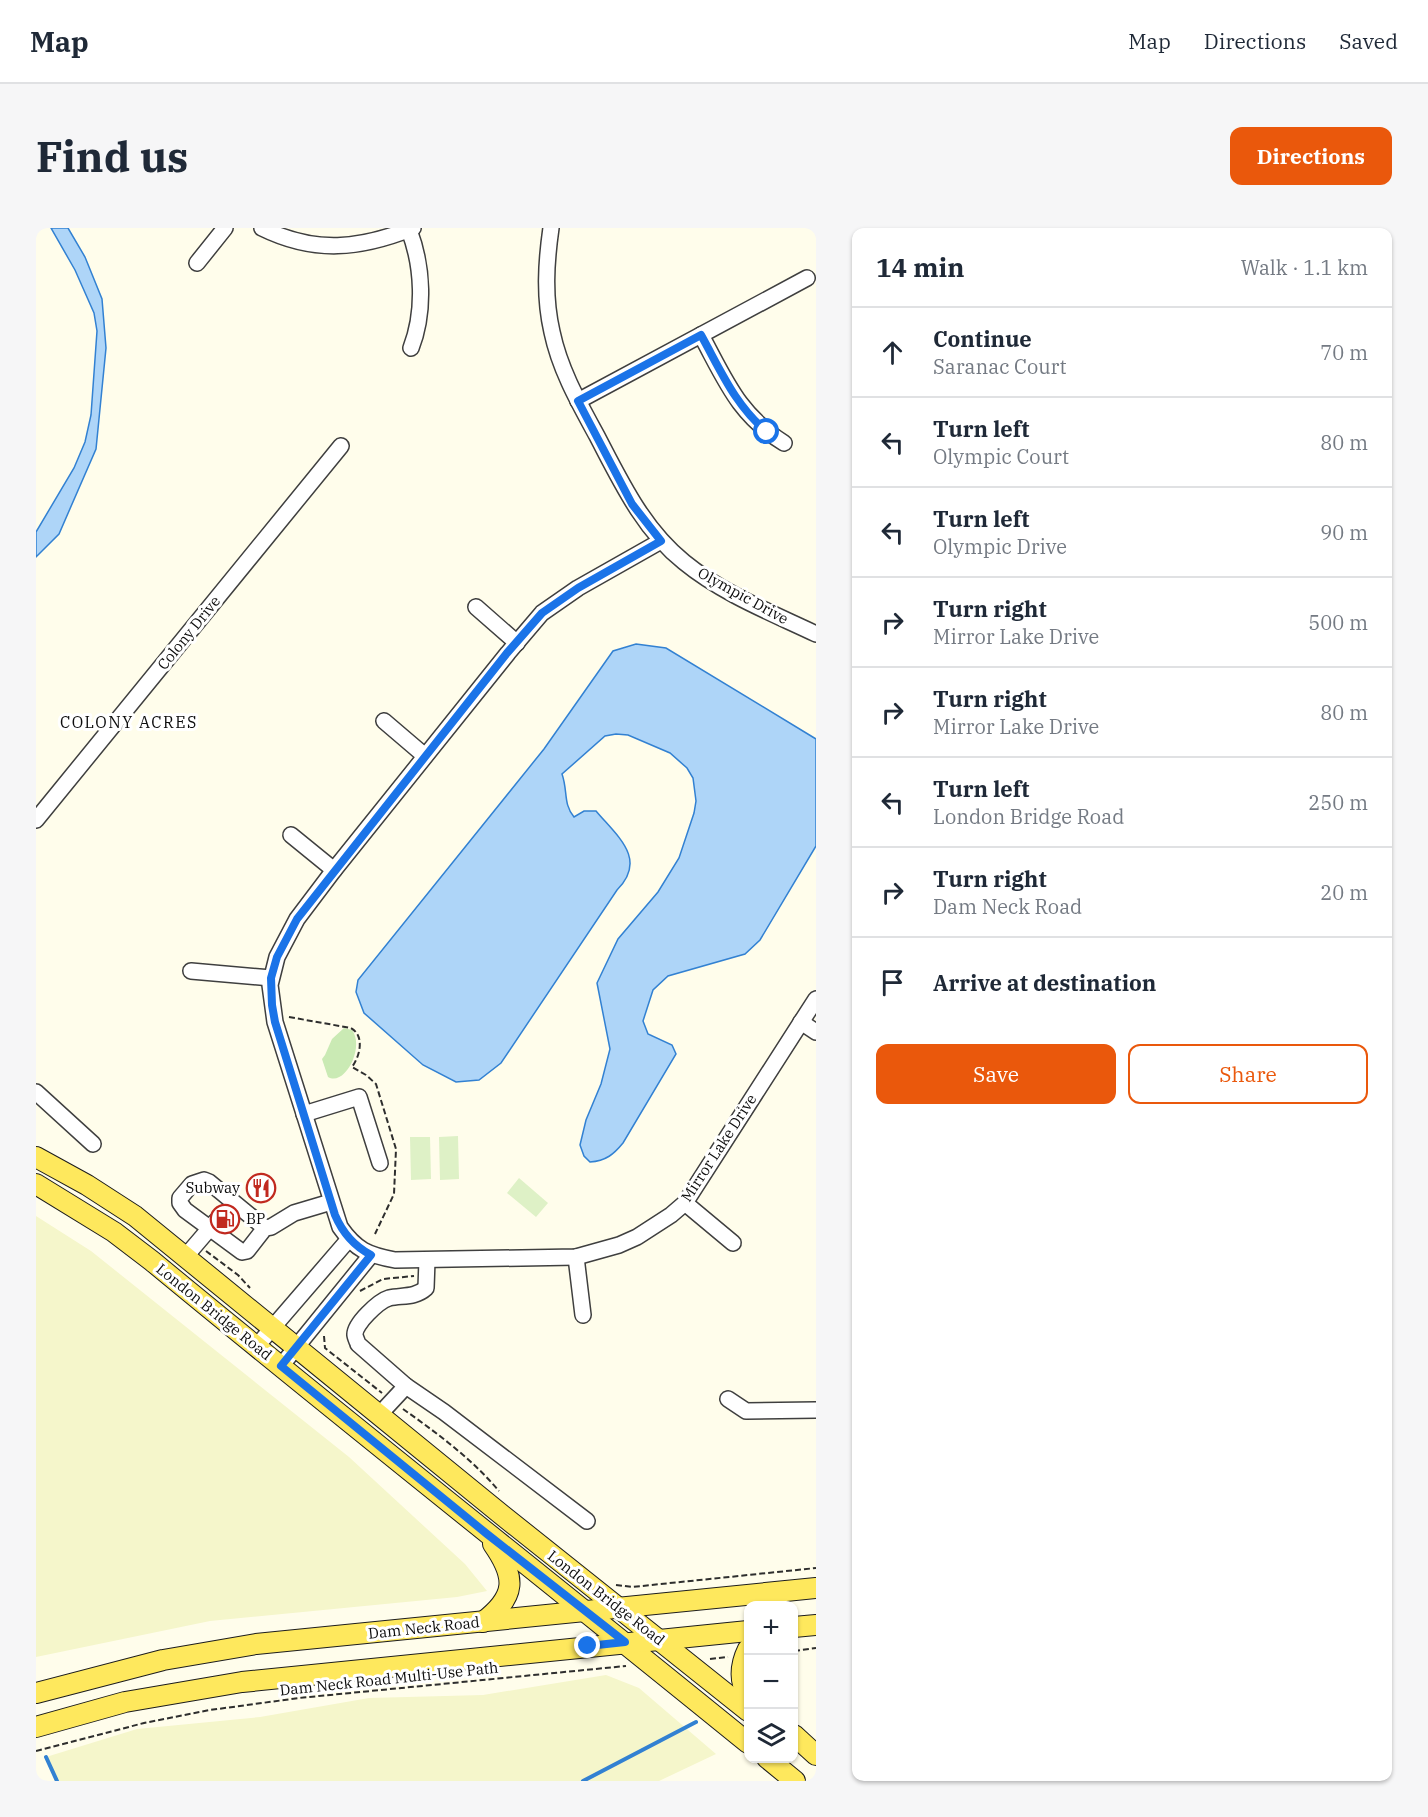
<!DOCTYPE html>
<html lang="en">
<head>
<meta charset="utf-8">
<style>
	:root { --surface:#fff; --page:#f6f6f7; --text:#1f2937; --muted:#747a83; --line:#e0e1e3; --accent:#ea580c }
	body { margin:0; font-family:"IBM Plex Serif",serif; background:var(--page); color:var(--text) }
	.controls { position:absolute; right:18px; bottom:18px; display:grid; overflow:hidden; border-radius:12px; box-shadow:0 2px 4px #0004 }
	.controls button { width:54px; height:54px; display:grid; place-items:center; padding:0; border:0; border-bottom:2px solid var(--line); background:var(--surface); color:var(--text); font:30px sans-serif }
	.stop { position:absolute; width:18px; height:18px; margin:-14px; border:4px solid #1a73e8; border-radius:50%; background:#fff }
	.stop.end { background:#1a73e8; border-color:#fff; box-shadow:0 2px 6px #0008 }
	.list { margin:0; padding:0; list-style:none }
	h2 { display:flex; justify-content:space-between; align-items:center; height:78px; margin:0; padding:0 24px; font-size:26px }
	h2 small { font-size:20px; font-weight:400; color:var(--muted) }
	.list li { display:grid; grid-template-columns:39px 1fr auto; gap:18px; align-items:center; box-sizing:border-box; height:90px; padding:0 24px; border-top:2px solid var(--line) }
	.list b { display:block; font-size:22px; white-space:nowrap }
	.list p { margin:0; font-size:20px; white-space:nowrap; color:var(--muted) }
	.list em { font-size:20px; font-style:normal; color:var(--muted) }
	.actions { display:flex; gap:12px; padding:18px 24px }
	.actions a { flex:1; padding:14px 0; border:2px solid var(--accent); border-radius:12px; text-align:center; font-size:21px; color:var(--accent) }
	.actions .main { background:var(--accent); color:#fff }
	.icon { flex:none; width:33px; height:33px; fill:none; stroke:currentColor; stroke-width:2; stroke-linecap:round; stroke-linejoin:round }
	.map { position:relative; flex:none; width:780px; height:1553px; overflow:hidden; border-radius:12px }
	header { display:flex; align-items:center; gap:36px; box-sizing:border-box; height:84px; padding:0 30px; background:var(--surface); border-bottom:2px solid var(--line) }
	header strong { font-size:28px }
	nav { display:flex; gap:33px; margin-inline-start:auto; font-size:21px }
	.intro { display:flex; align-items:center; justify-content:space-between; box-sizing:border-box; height:144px; padding:0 36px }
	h1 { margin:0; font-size:42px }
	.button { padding:15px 27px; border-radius:12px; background:var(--accent); color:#fff; font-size:21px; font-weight:700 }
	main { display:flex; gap:36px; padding:0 36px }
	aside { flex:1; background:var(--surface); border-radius:12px; box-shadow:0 2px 4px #0004 }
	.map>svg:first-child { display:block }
</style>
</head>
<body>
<header>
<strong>Map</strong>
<nav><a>Map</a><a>Directions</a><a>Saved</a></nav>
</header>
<div class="intro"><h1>Find us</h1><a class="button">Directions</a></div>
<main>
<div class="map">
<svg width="780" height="1553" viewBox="0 0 780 1553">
	<rect width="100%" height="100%" fill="#fffdeb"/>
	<g fill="#f5f6cb">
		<polygon points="0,988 55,1023 313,1229 429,1336 451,1363 421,1369 174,1393 0,1429"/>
		<polygon points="570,1447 603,1460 680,1526 623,1553 21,1553 10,1529 101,1501 224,1489 333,1470 447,1467"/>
	</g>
	<path fill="#caeab4" d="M308,800l8,2c13,17 -7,57 -24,47l-6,-18 3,-4 7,-16z"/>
	<g fill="#def1c6">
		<polygon points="422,908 423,951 404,952 403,909"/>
		<polygon points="374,909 394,909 395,951 375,952"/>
		<polygon points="483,950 512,975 500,989 471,965"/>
	</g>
	<g fill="#aed5f8" stroke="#3281d2" stroke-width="1.5">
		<polygon points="15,0 32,0 49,29 66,71 70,120 60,221 23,306 0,329 0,304 38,240 49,214 55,187 61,103 58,85 39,42"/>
		<path d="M600,416l30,4 150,91v107l-56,94 -15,14 -77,22 -15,14 -10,31 5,13 24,11 4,9 -53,89c-9,11 -17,18 -33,19l-6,-6 -4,-11 6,-25 15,-36 9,-35 -13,-66 21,-44 40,-47 21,-34 15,-45 2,-12 -3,-23 -6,-10 -17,-15 -42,-18 -12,-1 -11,2 -43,38c6,17 1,30 12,43l10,-6h12c21,25 52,48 21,79l-116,173 -22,17 -23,2 -33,-17 -59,-52 -8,-21 2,-12 186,-231 69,-98z"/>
	</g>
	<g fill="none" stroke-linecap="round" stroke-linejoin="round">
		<g stroke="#3281d2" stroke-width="4">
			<polyline points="10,1529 21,1553"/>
			<polyline points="547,1553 660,1494"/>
		</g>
		<polyline stroke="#dbd9ca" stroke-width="15" stroke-dasharray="15 8" stroke-linecap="butt" points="180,993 189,982"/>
		<g stroke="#3f3f3f" stroke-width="18">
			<g id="minor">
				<path d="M226,0c53,26 98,21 151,0"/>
				<path d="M515,0c-5,35 -7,69 1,104 8,38 27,71 45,104 24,46 46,93 87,126 39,32 88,51 132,72"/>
				<path d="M373,2c14,36 16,82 2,118"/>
				<polyline points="161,35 189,0"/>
				<path d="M665,107c25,46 37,79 83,108"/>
				<polyline points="542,173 771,50"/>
				<path d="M625,313l-83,47 -36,25 -34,40 -174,217 -37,49 -20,38 -7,28 5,37 65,205c16,23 28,28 55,33l181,-3 43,-12 18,-8 34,-22 14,-12 131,-204"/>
				<polyline points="440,379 481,415"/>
				<polyline points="348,493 389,528"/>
				<polyline points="0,592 305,218"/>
				<polyline points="255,607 298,642"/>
				<polyline points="155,743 235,750"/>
				<polyline points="765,794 780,804"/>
				<polyline points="0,864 57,916"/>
				<polyline points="268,886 323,869 344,935"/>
				<polyline points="649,975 697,1015"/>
				<polyline points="229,1000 211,1023 206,1024 149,982 144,975 144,970 156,956 168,952 173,954 229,1000 235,999 258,985 295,974"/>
				<polyline points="150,1028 180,993"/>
				<polyline points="540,1029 547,1087"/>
				<path d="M391,1032l-1,28c-11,10 -24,7 -37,10 -10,3 -35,26 -34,37 0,2 3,8 3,9l48,42 38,26 143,109"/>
				<polyline points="220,1119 313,1011"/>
				<polyline points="245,1138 335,1027"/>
				<polyline points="692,1171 710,1183 780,1182"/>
				<polyline points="343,1187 370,1158"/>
			</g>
		</g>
		<g stroke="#1d1d1d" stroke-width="22">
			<g id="major">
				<polyline points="0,929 51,957 99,988 466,1287 712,1483"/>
				<path d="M0,956l78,48 38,29c197,163 398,321 596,482"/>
				<path d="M447,1394c34,-26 33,-45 10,-78"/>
				<polyline points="758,1399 780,1397"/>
				<path d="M712,1421c-8,16 -9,32 0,48"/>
				<polyline points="0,1465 127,1432 220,1416 780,1360"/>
				<polyline points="0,1499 89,1474 206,1454 712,1403"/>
				<polyline points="758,1507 780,1527"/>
				<polyline points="731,1530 759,1553"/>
			</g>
		</g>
		<g stroke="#2e2e2e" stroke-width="2" stroke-dasharray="6 3" stroke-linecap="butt">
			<path d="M253,789l62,11c14,8 9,28 1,39l14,8 10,9 20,65 -2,45 -19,40"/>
			<polyline points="170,1023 202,1047 214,1060"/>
			<polyline points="324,1063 347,1051 378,1048"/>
			<polyline points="288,1108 289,1120 346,1165"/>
			<path d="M367,1181c34,24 69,50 96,82"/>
			<polyline points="580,1357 596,1359 780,1340"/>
			<polyline points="758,1423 780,1420"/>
			<polyline points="674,1431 692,1429"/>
			<polyline points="0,1523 108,1495 174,1482 263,1470 590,1438"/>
		</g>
		<use href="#minor" stroke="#fff" stroke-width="15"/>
		<use href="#major" stroke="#fee85d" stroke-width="20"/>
	</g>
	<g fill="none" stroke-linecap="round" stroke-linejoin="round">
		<path stroke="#1a73e8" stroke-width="8" d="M552,1418l37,-4 -138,-108 -206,-168 90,-111c-17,-9 -28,-21 -36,-40l-60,-193 -3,-17 -1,-27 6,-21 20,-38 210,-266 35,-40 36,-25 83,-47 -29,-37 -54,-103 123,-66c20,36 34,70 66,97"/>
	</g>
	<defs>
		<g id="restaurant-ring" transform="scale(1.5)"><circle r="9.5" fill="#fff" stroke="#c1291f" stroke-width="1.5"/><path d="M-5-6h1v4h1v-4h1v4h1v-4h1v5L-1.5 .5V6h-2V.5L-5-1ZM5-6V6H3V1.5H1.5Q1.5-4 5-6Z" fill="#c1291f"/></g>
		<g id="fuel-ring" transform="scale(1.5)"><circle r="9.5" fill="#fff" stroke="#c1291f" stroke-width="1.5"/><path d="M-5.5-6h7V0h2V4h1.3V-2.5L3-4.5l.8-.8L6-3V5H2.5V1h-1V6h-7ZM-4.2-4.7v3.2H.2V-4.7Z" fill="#c1291f"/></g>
	</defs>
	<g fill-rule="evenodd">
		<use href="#restaurant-ring" x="225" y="960"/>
		<use href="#fuel-ring" x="189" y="991"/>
	</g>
	<g text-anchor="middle" stroke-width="6" stroke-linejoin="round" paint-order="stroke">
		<g font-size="15" fill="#0c0c0c" stroke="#fff">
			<text transform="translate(707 368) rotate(29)" y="5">Olympic Drive</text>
			<text transform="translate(153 405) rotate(-51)" y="5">Colony Drive</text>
			<text transform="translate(683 920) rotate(-57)" y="5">Mirror Lake Drive</text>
			<text transform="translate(178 1084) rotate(39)" y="5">London Bridge Road</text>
			<text transform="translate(570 1370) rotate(38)" y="5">London Bridge Road</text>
			<text transform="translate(388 1400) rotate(-6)" y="5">Dam Neck Road</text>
			<text transform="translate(353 1451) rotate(-6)" y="5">Dam Neck Road Multi-Use Path</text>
		</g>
		<g font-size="15" fill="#0c0c0c" stroke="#fff" text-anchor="end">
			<text x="204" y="965">Subway</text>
			<text x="210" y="996" text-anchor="start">BP</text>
		</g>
		<g font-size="16" letter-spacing="1.5" fill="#0c0c0c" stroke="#fff">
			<text x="93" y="500">COLONY ACRES</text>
		</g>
	</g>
</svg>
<div class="controls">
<button>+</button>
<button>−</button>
<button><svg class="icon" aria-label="layers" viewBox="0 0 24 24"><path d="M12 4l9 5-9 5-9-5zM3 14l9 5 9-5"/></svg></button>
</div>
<div class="stop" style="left:731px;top:204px"></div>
<div class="stop end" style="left:552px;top:1418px"></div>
</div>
<aside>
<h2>14 min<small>Walk · 1.1 km</small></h2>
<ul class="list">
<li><svg class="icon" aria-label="ahead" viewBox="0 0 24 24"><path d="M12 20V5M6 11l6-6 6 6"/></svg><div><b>Continue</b><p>Saranac Court</p></div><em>70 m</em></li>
<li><svg class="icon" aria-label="left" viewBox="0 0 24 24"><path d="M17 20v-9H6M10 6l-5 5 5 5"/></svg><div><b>Turn left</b><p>Olympic Court</p></div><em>80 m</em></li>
<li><svg class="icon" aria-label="left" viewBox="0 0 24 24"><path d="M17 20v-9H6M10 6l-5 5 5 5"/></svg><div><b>Turn left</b><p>Olympic Drive</p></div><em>90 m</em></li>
<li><svg class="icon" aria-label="right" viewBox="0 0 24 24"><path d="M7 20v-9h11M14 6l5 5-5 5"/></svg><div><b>Turn right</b><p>Mirror Lake Drive</p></div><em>500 m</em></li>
<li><svg class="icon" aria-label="right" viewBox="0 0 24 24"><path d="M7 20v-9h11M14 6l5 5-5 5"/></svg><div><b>Turn right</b><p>Mirror Lake Drive</p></div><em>80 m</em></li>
<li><svg class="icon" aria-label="left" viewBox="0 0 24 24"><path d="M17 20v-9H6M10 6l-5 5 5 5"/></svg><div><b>Turn left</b><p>London Bridge Road</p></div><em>250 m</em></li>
<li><svg class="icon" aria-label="right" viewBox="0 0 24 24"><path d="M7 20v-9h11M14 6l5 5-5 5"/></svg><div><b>Turn right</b><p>Dam Neck Road</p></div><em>20 m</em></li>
<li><svg class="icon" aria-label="arrive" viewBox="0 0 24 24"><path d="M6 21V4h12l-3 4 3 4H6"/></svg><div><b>Arrive at destination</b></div></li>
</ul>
<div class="actions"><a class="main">Save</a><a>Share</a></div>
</aside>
</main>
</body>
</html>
